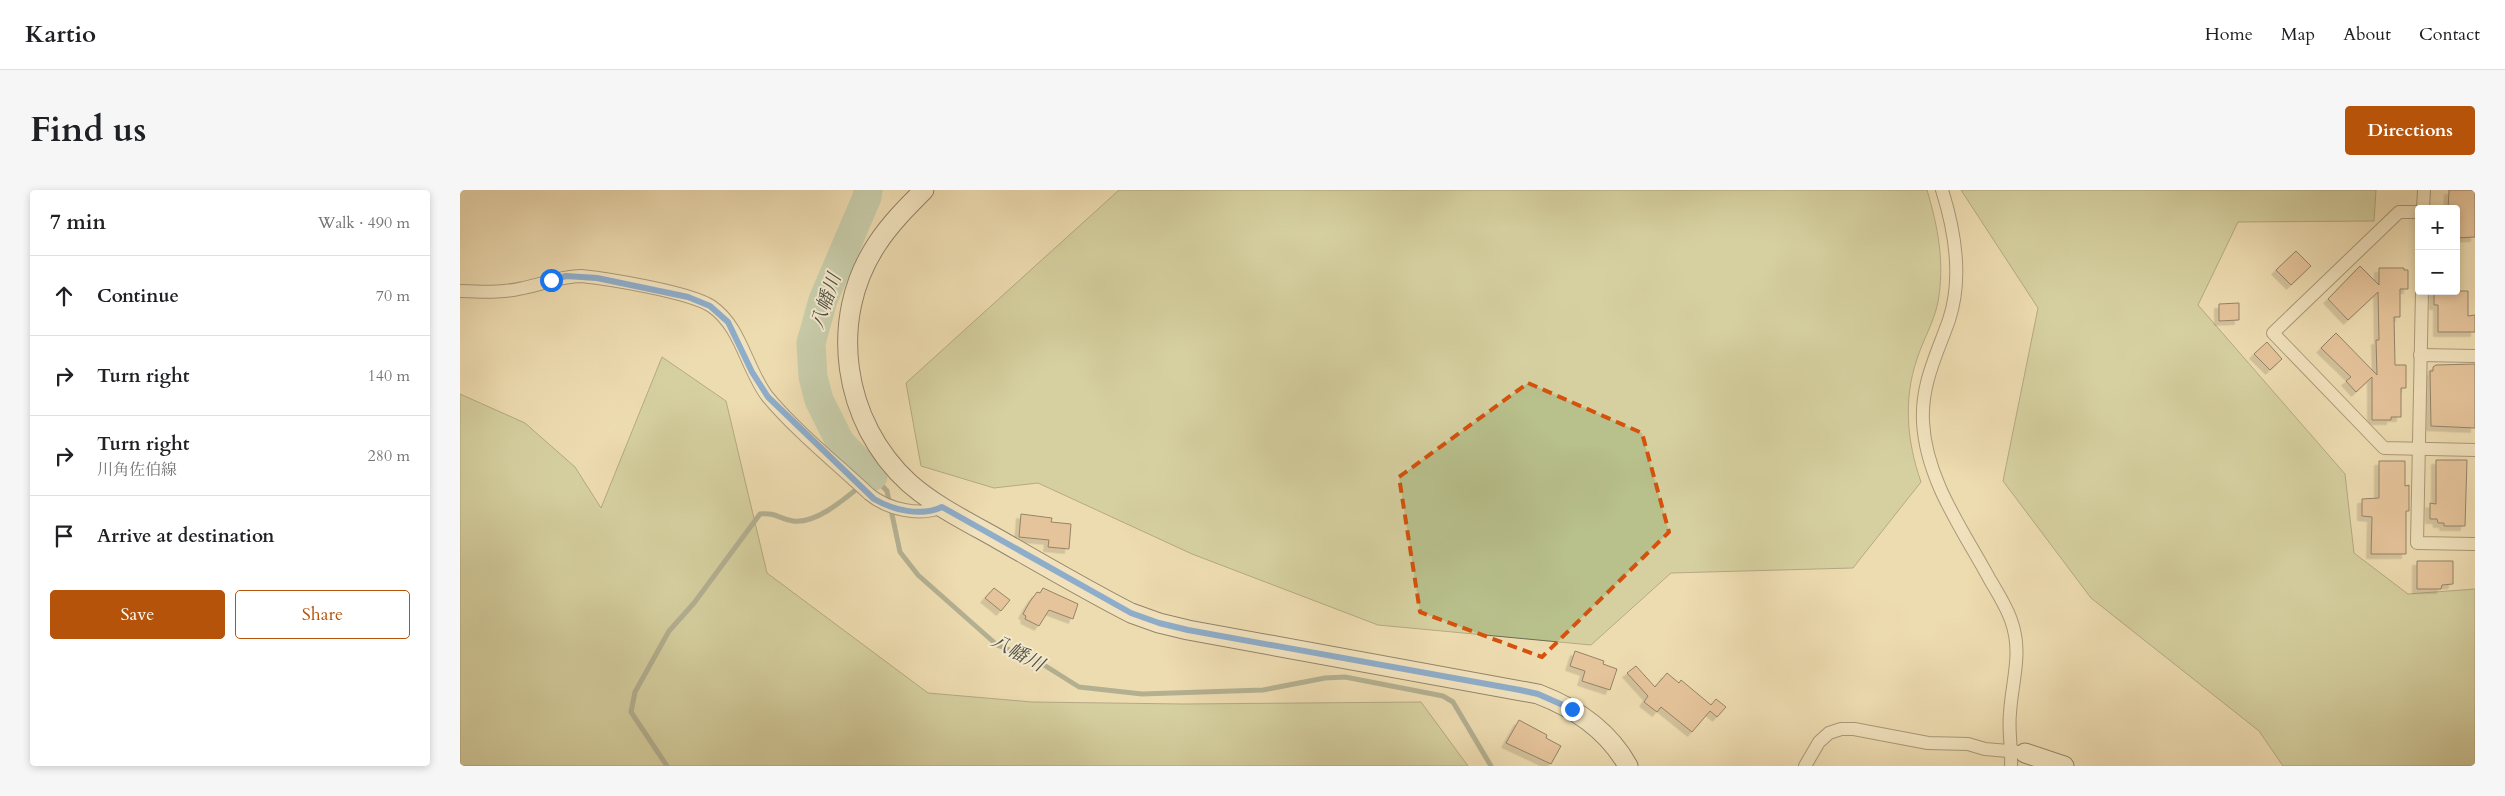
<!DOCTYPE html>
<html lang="en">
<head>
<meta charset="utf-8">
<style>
	:root { --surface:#fff; --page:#f6f6f6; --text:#202124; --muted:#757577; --line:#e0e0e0; --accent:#b45309 }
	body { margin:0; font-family:Cardo,"Noto Serif JP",serif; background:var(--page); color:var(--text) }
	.controls { position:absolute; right:15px; top:15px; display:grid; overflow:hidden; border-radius:5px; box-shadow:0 2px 8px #0003 }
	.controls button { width:45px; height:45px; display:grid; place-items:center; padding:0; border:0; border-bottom:1px solid var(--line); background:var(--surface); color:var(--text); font:25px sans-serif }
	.stop { position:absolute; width:15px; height:15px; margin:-11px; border:4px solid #1a73e8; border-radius:50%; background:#fff }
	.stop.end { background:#1a73e8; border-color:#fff; box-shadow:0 1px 5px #0008 }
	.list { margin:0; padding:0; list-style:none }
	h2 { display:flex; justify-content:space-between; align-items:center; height:65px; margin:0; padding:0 20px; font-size:21px }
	h2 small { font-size:16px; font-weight:400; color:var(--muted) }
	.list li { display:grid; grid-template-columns:32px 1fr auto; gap:15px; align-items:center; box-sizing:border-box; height:80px; padding:0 20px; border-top:1px solid var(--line) }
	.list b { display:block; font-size:19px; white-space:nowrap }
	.list p { margin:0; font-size:16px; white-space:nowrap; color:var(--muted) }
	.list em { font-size:16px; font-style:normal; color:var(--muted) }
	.actions { display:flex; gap:10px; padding:15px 20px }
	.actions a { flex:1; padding:11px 0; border:1px solid var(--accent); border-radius:5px; text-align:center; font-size:18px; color:var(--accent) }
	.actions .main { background:var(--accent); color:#fff }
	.icon { flex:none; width:28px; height:28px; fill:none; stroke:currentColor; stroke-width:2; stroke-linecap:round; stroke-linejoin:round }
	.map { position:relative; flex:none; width:2015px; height:576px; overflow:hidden; border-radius:5px }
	header { display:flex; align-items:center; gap:30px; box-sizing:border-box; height:70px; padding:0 25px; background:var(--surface); border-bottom:1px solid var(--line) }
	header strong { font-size:24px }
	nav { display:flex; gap:28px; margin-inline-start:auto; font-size:18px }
	.intro { display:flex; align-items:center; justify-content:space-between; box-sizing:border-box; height:120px; padding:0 30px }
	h1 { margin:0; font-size:35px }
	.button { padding:12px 22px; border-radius:5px; background:var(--accent); color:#fff; font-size:18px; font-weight:700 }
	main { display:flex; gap:30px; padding:0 30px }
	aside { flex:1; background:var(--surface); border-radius:5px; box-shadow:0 2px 8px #0003 }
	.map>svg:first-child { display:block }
</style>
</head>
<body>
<header>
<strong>Kartio</strong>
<nav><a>Home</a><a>Map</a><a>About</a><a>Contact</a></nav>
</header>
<div class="intro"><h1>Find us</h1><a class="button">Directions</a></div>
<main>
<aside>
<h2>7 min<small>Walk · 490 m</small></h2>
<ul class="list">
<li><svg class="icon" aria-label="ahead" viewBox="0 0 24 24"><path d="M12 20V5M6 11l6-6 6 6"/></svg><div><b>Continue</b></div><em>70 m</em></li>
<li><svg class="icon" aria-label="right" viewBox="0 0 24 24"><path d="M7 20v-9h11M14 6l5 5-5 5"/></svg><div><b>Turn right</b></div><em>140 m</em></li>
<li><svg class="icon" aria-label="right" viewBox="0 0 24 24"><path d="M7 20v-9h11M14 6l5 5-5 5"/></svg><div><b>Turn right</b><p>川角佐伯線</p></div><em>280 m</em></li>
<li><svg class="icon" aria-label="arrive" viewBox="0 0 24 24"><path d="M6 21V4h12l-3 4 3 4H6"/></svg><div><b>Arrive at destination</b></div></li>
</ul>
<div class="actions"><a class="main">Save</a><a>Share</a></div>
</aside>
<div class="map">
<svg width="2015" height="576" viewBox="0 0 2015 576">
	<defs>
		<filter id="shadow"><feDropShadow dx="-4.5" dy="4.5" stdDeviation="0" flood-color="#0004"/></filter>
	</defs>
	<rect width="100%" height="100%" fill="#eedcb1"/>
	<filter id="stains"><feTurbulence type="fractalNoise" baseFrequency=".004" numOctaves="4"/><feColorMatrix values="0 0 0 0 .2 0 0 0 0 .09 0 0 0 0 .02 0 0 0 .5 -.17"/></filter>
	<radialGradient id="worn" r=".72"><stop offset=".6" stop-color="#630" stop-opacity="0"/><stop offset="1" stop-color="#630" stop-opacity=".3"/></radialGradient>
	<g fill="#b8c08c" stroke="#6e6c50">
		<path d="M659,0h808c11,37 18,73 11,112 -4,20 -15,38 -21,57 -14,41 -10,83 4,123l-68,86 -182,5 -80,72 -213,-20 -186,-71 -154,-71 -44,5 -73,-22 -15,-83z"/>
		<polygon points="1501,0 1916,0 1914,31 1778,32 1738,115 1885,284 1894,363 1948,404 2015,399 2015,576 1823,576 1799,541 1631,408 1543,291 1578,118"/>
		<polygon points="202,167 266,211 307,383 468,503 572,512 724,514 961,512 1008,576 0,576 0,204 65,233 115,277 141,318"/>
	</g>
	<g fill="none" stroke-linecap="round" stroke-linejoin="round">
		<path stroke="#6c7a6b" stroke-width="5" d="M207,576l-36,-54 4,-20 34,-61 25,-28 66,-89c16,-2 19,5 33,7 26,4 60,-30 80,-45l14,15 13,61 18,23 79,70 39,15 43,27 63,7 121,-4 62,-12 20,-1 98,19 10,6 38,64"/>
		<polyline stroke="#9bbca6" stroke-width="29" points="408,0 407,7 363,110 351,153 353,187 359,210 380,252 413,286"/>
	</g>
	<g fill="#dca780" stroke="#251813" filter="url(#shadow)">
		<polygon points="1989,0 2015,0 2015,47 1996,48 1996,19 1988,19"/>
		<polygon points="1836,61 1851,76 1831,95 1816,80"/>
		<polygon points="1900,76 1919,95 1919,78 1944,78 1944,80 1948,80 1948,99 1940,99 1940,127 1934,127 1935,175 1946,175 1946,198 1941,198 1941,227 1931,227 1931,230 1912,230 1912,187 1896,202 1886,191 1891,187 1861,158 1876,143 1917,185 1916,150 1919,150 1918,102 1888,130 1868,109"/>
		<polygon points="1974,101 2008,101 2008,126 2015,125 2015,142 1978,142 1978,115 1974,115"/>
		<polygon points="1779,113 1779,130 1759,131 1759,114"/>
		<polygon points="1807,152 1822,169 1810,180 1794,164"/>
		<polygon points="2015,174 2015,238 1971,236 1970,181 1973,181 1973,177 1976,175"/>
		<polygon points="1976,270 2007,270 2005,336 1984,336 1984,333 1978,333 1977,329 1970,329 1970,313 1976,314"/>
		<polygon points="1919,271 1945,271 1945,296 1949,295 1949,321 1946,321 1946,364 1911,364 1912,327 1902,326 1902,309 1919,308"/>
		<polygon points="561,324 592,328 591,332 611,334 609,359 588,357 589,350 559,347"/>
		<polygon points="1957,371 1993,371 1993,394 1982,395 1981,399 1957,399"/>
		<polygon points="534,398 550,410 541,421 525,408"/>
		<polygon points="583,398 618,414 613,429 589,420 579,436 565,429 566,426 563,424 569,413 577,402 580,403"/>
		<polygon points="1115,461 1144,471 1143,474 1157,479 1150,500 1122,491 1125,481 1110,476"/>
		<polygon points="1176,476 1195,497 1207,483 1219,493 1221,490 1251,515 1256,509 1266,517 1257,527 1250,521 1232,542 1201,517 1197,522 1184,512 1188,506 1167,483"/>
		<polygon points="1059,530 1087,545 1086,548 1101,556 1091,574 1046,553"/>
	</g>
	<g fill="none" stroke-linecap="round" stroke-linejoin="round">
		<g stroke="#57493a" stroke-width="14">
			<g id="street">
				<path d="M1482,0c13,41 21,88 7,130 -12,34 -28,64 -26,102 3,58 40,108 67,158 8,13 16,26 21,40 12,33 1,60 -1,93 -2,18 2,35 1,53"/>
				<polyline points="1963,19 1964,0"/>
				<polyline points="1959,22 1939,22 1813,143 1924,258 2015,260"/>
				<path d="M0,101c21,1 43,2 63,-3 20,-4 38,-12 58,-12 29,3 108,16 130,30 30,20 35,62 56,90 27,33 70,68 102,98 18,15 51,23 73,13"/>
				<polyline points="1962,101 1957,353 2015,354"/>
				<polyline points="1960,165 2015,166"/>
				<polyline points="1345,576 1359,552 1369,543 1381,539 1394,539 1468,553 1508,554 1525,559 1560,562"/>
			</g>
		</g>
		<g stroke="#251813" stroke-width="21">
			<g id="secondary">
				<path d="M464,0c-17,17 -34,34 -47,54 -50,75 -34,179 32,239 26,23 59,39 89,56 44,25 88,51 133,74l28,10 29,7 350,64c37,14 70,36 90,72"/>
				<polyline points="1565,563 1604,576"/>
			</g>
		</g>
		<use href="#street" stroke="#f4e8cc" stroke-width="12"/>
		<use href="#secondary" stroke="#f4e8cc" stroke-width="19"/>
	</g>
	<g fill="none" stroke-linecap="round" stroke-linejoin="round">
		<path stroke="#1a73e8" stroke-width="6" d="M91,90l15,-4 31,2 91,19 22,9 18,16 24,50 16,25 106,102c19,11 47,18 68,8l189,106 28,10 29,7 332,60 18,4 34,15"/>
	</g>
	<path d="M0 0H2015V576H0ZM1068,193l114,50 27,99 -127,125 -122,-45 -21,-135z" fill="#eedcb1" fill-opacity=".55" fill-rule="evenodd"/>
	<path fill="none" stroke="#d4520d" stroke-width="4" stroke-dasharray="10 6" stroke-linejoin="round" d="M1068,193l114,50 27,99 -127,125 -122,-45 -21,-135z"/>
	<g text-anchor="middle" stroke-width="4" stroke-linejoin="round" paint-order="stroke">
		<g font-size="19" font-style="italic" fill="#4e5146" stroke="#f4e8cc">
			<text transform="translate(365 111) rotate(-71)" y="7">八幡川</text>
			<text transform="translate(558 462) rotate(28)" y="7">八幡川</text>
		</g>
	</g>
	<rect width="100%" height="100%" filter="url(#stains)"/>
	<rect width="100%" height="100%" fill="url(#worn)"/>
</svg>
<div class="controls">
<button>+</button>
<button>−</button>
</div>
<div class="stop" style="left:91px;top:90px"></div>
<div class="stop end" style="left:1112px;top:519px"></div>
</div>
</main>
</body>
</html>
